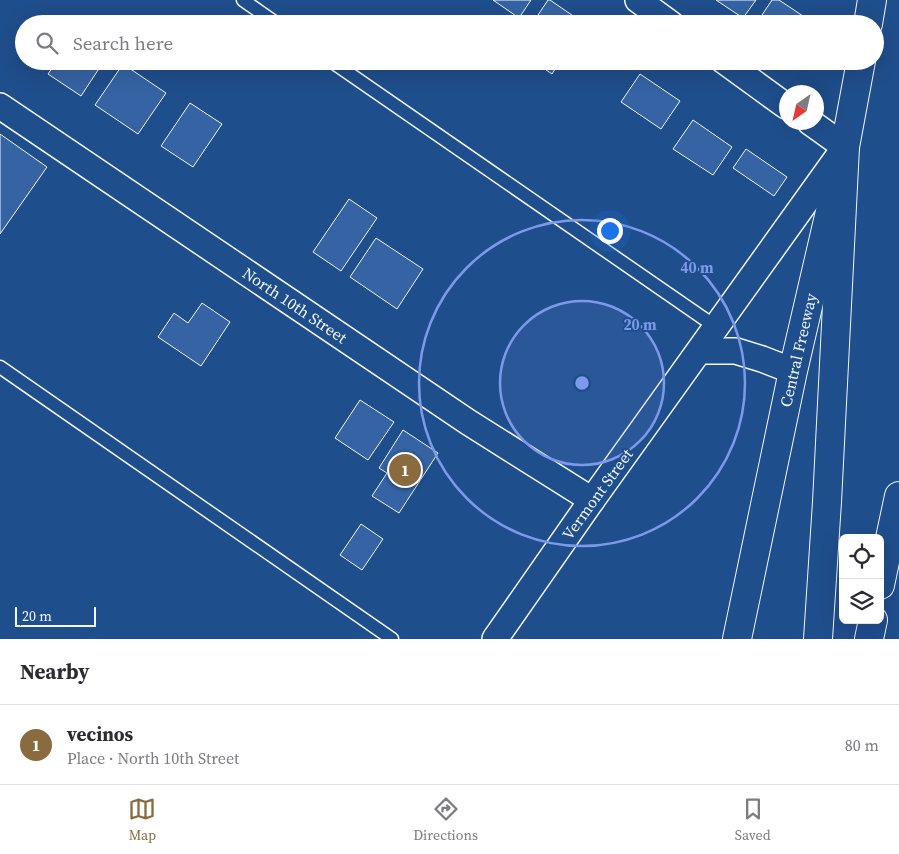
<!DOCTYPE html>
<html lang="en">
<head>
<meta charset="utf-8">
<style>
	:root { --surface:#fff; --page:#f2f2f3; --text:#2b2b33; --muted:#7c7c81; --line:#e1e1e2; --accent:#8a6a3f }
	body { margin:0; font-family:"Source Serif 4",serif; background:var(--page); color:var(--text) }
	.controls { position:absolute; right:15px; bottom:15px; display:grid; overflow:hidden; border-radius:8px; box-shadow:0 5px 20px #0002 }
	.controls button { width:45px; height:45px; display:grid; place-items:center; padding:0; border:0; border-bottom:1px solid var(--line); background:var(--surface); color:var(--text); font:25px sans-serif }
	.compass { position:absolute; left:779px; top:85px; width:45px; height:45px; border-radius:50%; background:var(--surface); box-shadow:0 5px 20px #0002; rotate:214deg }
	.scale { position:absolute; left:15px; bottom:12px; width:81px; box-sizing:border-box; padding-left:5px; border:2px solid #f2f6ff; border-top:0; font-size:14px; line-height:18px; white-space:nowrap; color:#f2f6ff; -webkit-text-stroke:4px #1f4e8c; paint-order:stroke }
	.you { position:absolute; left:609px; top:230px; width:18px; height:18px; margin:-12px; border:4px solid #fff; border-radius:50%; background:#1a73e8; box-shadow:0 0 0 8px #1a73e833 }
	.badge { display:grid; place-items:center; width:32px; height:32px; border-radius:50%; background:var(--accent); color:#fff; font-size:16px; font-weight:700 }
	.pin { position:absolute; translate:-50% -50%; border:2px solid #fff; box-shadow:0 1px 5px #0006 }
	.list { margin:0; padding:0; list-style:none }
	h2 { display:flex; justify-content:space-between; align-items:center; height:65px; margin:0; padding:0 20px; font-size:21px }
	h2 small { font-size:16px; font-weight:400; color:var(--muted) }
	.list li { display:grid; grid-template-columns:32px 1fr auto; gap:15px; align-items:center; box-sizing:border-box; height:80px; padding:0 20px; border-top:1px solid var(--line) }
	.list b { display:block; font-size:19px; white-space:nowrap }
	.list p { margin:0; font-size:16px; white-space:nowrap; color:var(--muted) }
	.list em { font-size:16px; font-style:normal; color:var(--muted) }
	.icon { flex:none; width:28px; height:28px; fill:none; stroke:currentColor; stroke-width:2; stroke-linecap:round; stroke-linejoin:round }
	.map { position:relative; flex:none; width:899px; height:639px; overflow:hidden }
	.search { position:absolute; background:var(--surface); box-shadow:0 5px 20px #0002; left:15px; right:15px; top:15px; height:55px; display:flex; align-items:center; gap:12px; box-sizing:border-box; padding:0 18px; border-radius:28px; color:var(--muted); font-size:19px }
	.sheet { height:145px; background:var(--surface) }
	nav { display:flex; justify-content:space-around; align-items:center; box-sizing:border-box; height:70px; border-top:1px solid var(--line); background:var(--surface); font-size:14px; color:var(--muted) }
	nav a { display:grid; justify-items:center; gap:2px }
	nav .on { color:var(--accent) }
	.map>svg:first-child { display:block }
</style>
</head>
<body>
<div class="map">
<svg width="899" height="639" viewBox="0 0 899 639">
	<rect width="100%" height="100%" fill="#1f4e8c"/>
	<g fill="#3563a3" stroke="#f2f6ff">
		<polygon points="493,0 531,0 519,18"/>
		<polygon points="548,0 550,0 585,24 532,24"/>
		<polygon points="716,0 756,0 743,18"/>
		<polygon points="772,0 779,0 815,24 756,24"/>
		<polygon points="57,61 104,61 81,96 48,74"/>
		<polygon points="533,61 560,61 552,74"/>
		<polygon points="123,64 166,93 138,134 95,105"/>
		<polygon points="640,74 680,101 661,129 621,102"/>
		<polygon points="190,103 222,124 193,167 161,146"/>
		<polygon points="693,120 732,147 713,175 673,149"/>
		<polygon points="0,134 47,167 0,234"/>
		<polygon points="746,149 787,177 774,196 733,168"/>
		<polygon points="349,199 377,218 341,271 313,252"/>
		<polygon points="376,238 423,269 397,309 350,277"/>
		<polygon points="202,303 230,322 201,366 158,337 174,313 188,323"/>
		<polygon points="360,400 394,422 368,460 335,438"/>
		<polygon points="403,430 438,453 399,513 372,496 387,473 379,468"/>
		<polygon points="361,524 383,539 362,570 340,555"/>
	</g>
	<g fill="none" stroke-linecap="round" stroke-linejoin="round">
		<g stroke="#f2f6ff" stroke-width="15">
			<g id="service">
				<polyline points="243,0 277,24"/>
				<polyline points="331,61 716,327"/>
				<polyline points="0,367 392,639"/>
			</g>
		</g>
		<g stroke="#f2f6ff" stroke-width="28">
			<g id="minor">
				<polyline points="638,0 671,24"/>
				<polyline points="724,61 786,106"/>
				<polyline points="0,106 468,422 592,500"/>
				<polyline points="700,351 736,351 762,359 793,371"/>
				<polyline points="495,639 592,500 845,147 810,122"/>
			</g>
		</g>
		<g stroke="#f2f6ff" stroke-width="30">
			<g id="secondary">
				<polyline points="868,24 872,0"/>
				<polyline points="737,639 793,371 845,147 861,61"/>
			</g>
		</g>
		<g stroke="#f2f6ff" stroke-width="30">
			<g id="motorway">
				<polyline points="880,585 899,496"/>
				<polyline points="818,639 827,502 845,147"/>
				<polyline points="869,639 873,620"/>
			</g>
		</g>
		<use href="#service" stroke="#1f4e8c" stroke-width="12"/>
		<use href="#minor" stroke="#1f4e8c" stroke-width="25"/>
		<use href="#secondary" stroke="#1f4e8c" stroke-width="28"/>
		<use href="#motorway" stroke="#1f4e8c" stroke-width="28"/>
	</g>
	<circle cx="582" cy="383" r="82" fill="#7d9aea" fill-opacity=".12"/>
	<g fill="none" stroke="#7d9aea" stroke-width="2.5">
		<circle cx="582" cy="383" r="82"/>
		<circle cx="582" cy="383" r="163"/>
	</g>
	<g text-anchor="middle" stroke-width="4" stroke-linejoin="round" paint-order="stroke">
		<g font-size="16" fill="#f2f6ff" stroke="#1f4e8c">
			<text transform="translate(295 305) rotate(34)" y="6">North 10th Street</text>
			<text transform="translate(798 350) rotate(-77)" y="6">Central Freeway</text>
			<text transform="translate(597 494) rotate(-54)" y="6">Vermont Street</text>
		</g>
	</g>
	<circle cx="582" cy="383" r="8" fill="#7d9aea" stroke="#1f4e8c" stroke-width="2.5"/>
	<g font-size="15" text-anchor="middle" font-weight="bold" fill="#7d9aea" stroke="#1f4e8c" stroke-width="4" stroke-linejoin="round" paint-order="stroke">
		<text x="697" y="273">40 m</text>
		<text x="640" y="330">20 m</text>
	</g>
</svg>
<div class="controls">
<button><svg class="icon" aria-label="locate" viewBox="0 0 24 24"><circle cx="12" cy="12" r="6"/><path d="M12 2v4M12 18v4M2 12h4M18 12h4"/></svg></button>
<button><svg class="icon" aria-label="layers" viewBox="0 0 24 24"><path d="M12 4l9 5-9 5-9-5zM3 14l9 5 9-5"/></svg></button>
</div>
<svg class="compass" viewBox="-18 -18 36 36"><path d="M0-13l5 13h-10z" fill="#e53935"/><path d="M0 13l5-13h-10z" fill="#7c7c81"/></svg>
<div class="scale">20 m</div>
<div class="you"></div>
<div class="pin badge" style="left:405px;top:470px">1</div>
<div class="search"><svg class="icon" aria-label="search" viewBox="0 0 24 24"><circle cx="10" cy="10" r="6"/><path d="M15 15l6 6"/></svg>Search here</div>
</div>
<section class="sheet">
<h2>Nearby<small></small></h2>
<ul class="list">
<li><span class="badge">1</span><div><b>vecinos</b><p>Place · North 10th Street</p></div><em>80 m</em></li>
</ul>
</section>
<nav>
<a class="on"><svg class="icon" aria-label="map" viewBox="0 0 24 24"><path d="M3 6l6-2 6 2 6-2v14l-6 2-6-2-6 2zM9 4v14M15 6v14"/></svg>Map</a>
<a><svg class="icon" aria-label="directions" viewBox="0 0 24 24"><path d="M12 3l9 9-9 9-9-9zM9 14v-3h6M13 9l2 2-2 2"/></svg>Directions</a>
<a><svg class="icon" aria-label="saved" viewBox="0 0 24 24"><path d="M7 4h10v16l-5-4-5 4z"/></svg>Saved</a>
</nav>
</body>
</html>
